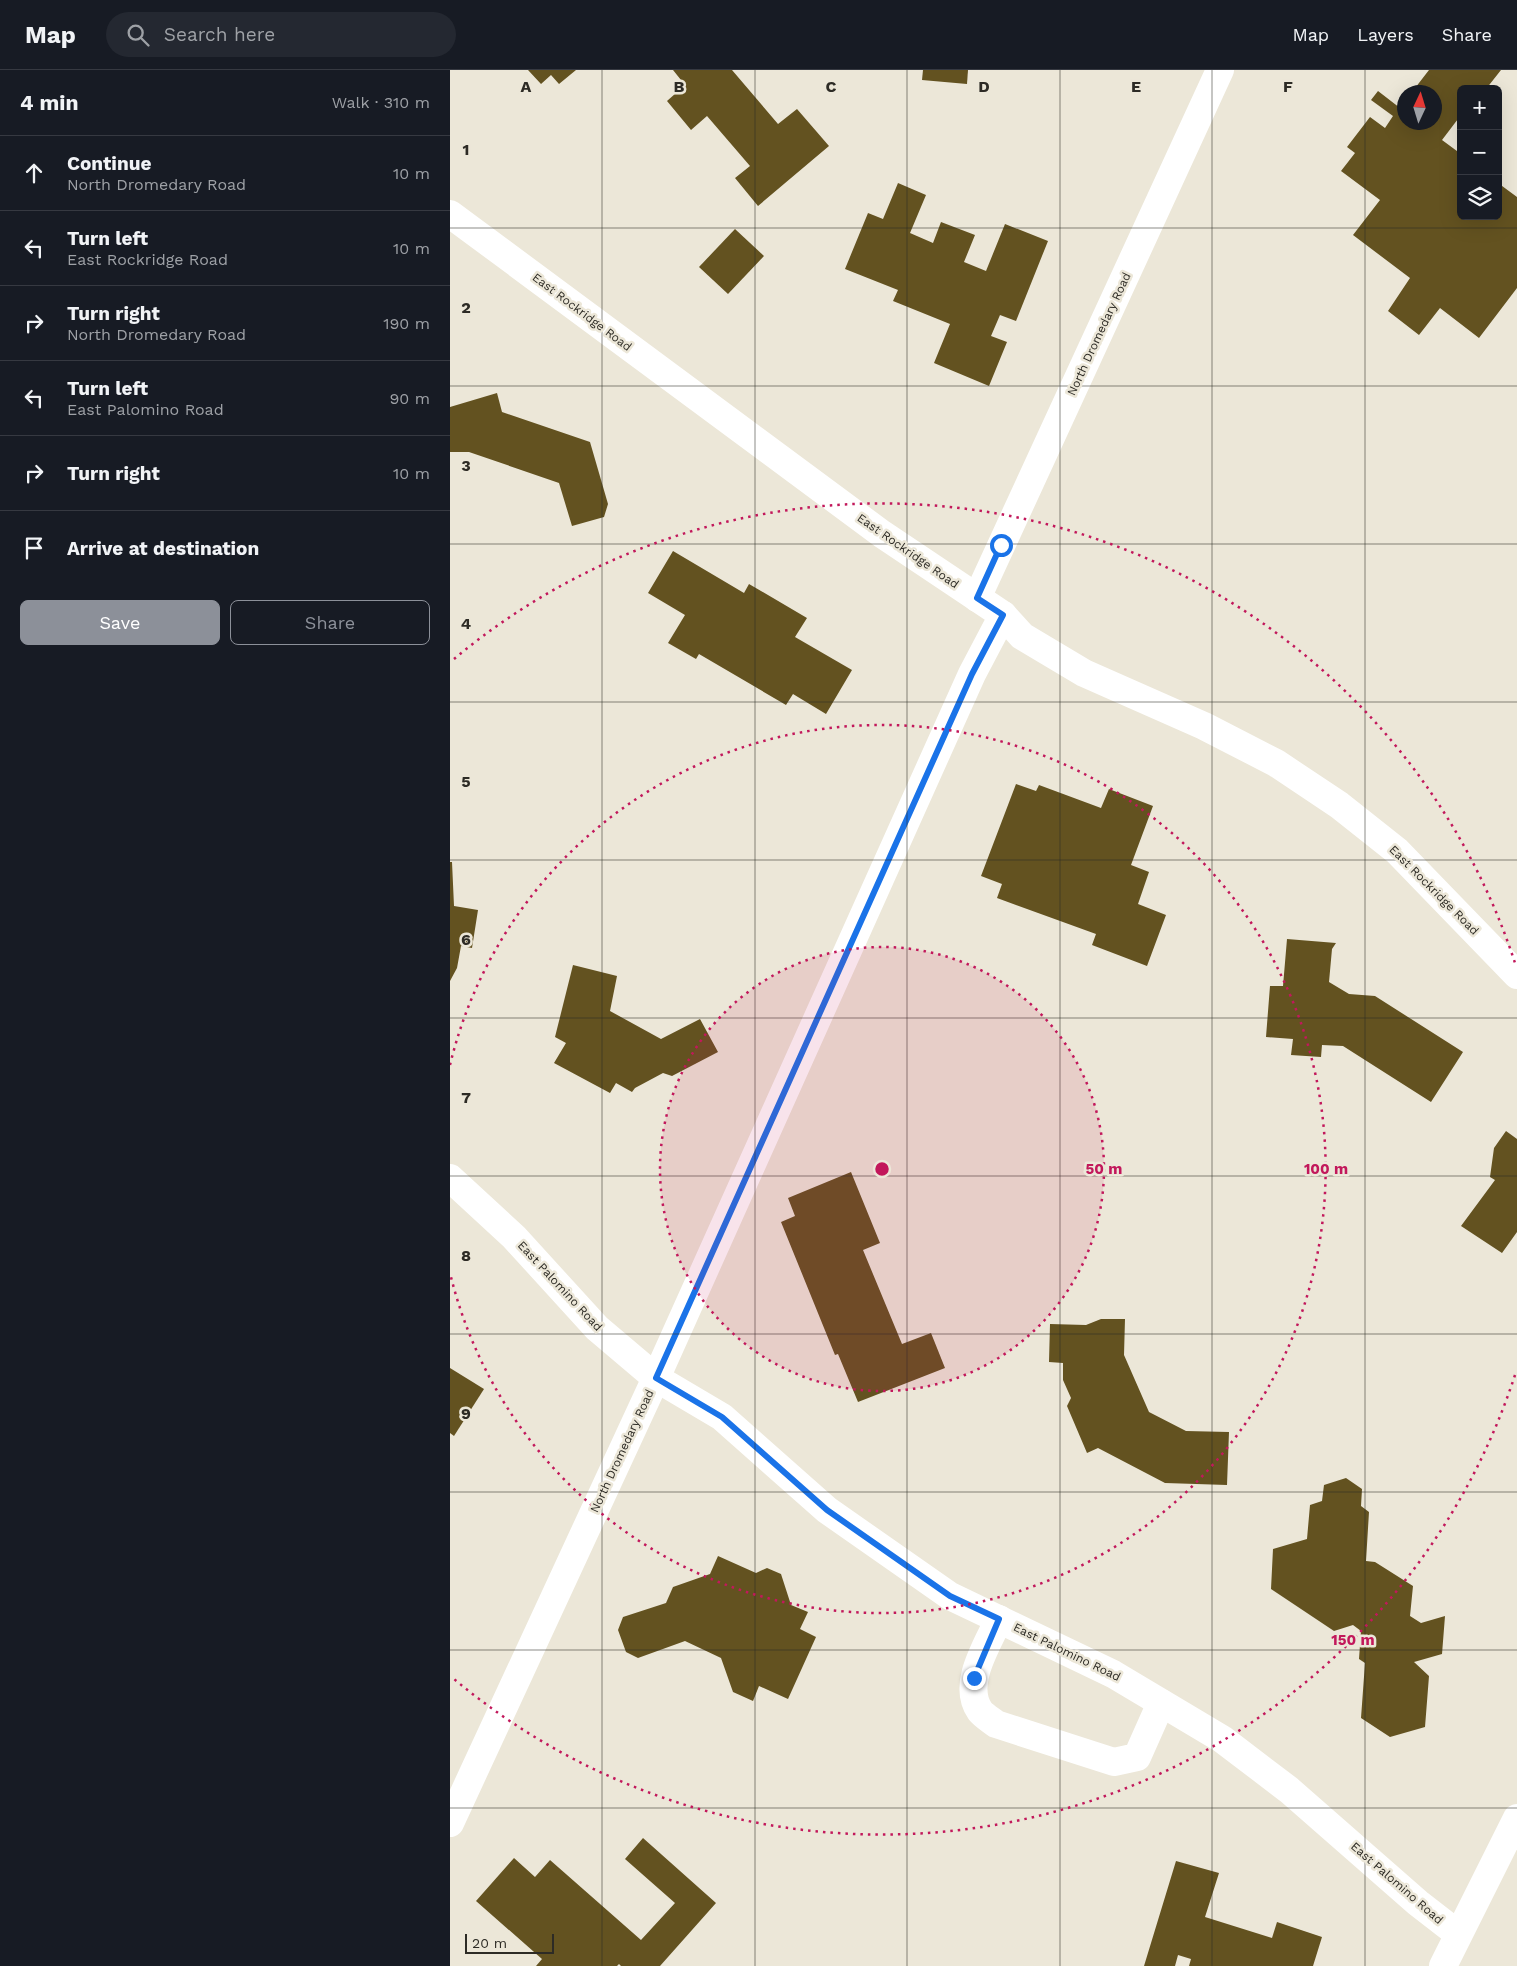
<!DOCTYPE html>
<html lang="en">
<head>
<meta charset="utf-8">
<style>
	:root { --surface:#171b24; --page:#242831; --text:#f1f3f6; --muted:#9ea1a6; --line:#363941; --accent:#8c9099 }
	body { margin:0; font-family:"Work Sans",sans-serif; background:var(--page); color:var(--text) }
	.controls { position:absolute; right:15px; top:15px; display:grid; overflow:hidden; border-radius:8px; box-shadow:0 5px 20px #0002 }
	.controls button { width:45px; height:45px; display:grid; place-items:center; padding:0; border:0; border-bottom:1px solid var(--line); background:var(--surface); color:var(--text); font:25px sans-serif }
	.compass { position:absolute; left:947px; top:15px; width:45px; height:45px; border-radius:50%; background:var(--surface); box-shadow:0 5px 20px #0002; rotate:4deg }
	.scale { position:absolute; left:15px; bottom:12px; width:89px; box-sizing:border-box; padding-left:5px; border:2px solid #2d2b25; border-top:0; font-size:14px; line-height:18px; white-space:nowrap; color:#2d2b25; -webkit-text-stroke:4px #ece7d8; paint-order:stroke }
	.stop { position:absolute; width:15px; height:15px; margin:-11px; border:4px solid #1a73e8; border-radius:50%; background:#fff }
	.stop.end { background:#1a73e8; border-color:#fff; box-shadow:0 1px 5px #0008 }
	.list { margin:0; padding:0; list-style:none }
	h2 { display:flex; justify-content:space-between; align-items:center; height:65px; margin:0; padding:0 20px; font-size:21px }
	h2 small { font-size:16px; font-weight:400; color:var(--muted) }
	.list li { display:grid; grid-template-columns:32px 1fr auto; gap:15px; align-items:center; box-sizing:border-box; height:75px; padding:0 20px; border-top:1px solid var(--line) }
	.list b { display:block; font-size:19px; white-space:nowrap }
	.list p { margin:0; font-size:16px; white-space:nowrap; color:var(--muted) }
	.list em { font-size:16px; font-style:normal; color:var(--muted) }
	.actions { display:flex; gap:10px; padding:15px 20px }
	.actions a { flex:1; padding:11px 0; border:1px solid var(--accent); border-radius:8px; text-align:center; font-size:18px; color:var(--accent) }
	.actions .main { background:var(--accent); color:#fff }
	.icon { flex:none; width:28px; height:28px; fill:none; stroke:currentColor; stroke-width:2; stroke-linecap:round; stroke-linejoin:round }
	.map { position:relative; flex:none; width:1067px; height:1896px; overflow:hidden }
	header { display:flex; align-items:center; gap:30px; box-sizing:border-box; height:70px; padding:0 25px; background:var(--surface); border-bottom:1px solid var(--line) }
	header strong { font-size:24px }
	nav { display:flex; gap:28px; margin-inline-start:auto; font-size:18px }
	.search { width:350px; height:45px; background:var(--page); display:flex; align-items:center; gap:12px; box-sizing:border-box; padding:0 18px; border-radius:28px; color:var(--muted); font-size:19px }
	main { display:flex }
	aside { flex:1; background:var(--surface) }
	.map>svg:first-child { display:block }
</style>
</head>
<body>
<header>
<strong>Map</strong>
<div class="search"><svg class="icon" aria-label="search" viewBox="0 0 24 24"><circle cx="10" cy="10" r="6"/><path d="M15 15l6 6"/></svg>Search here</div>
<nav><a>Map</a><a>Layers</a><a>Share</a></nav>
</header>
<main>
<aside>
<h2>4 min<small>Walk · 310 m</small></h2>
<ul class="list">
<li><svg class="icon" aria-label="ahead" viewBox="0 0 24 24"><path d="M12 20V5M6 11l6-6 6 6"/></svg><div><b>Continue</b><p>North Dromedary Road</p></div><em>10 m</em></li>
<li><svg class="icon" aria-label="left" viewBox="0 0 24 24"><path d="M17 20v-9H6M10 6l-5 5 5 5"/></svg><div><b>Turn left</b><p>East Rockridge Road</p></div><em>10 m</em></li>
<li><svg class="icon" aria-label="right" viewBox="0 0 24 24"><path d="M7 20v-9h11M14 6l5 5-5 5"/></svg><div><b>Turn right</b><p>North Dromedary Road</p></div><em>190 m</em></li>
<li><svg class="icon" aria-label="left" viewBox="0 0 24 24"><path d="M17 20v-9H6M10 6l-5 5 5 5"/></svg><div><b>Turn left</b><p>East Palomino Road</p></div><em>90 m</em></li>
<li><svg class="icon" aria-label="right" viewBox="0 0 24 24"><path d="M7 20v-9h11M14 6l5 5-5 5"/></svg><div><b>Turn right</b></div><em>10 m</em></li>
<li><svg class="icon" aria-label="arrive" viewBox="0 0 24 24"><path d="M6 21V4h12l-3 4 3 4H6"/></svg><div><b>Arrive at destination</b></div></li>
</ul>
<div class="actions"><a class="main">Save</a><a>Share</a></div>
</aside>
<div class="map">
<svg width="1067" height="1896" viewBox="0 0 1067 1896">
	<rect width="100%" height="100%" fill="#ece7d8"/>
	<g fill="#635220">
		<polygon points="78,0 126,0 109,14 101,5 91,14"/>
		<polygon points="223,0 282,0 328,54 347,39 379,76 308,136 285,108 300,96 257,46 241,60 217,31 235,15"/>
		<polygon points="473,0 518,0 517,14 472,10"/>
		<polygon points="979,0 1051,0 1036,19 1011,19 1011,45 992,70 1011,84 1011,146 1048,146 1048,113 1067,127 1067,218 1029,268 990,238 969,265 938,241 960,208 903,165 930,130 891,101 905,83 897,77 920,47 935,58 943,46 921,30 928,21 950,38 954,32 954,52 984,52 984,22 962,22"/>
		<polygon points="448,113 476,125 460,163 483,173 491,152 525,165 514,192 536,201 555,154 598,171 566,251 550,245 541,266 557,272 539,316 484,293 500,254 443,231 448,220 395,199 418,143 433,149"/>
		<polygon points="285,159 314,186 278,224 249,197"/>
		<polygon points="47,323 52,342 140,372 158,434 154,447 122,456 109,413 19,382 0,382 0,337"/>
		<polygon points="223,481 294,523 299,514 357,548 345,567 402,600 376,644 343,624 336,635 249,584 246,589 218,573 235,545 198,523"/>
		<polygon points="566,714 586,721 589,715 651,738 659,719 703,736 681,795 699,802 688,834 716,845 697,896 642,875 646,864 547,828 552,814 531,806"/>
		<polygon points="0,792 2,792 4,836 28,840 22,878 11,876 7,898 0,911"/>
		<polygon points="837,869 886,873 882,879 879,912 899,924 925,926 1013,982 981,1032 893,976 872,975 871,987 841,985 843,969 816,967 820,916 833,916"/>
		<polygon points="123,895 167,906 160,941 211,969 250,949 268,982 222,1006 213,1003 185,1018 182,1022 166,1013 160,1023 104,993 116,973 105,967"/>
		<polygon points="1056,1061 1067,1069 1067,1162 1052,1183 1011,1156 1045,1110 1040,1107 1044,1078"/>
		<polygon points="401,1102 430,1173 413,1180 452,1274 481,1263 495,1298 408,1332 388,1284 385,1285 331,1152 345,1146 338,1128"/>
		<polygon points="651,1249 675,1249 674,1285 699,1342 736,1361 779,1362 777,1415 715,1413 648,1378 637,1383 617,1336 621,1328 613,1310 613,1293 599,1292 600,1254 636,1255"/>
		<polygon points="0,1298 34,1319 4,1366 0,1363"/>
		<polygon points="896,1408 912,1419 911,1436 919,1442 916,1491 925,1492 963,1516 960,1546 971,1553 995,1546 992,1584 964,1592 979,1606 975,1657 940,1667 911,1648 915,1593 909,1589 911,1561 903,1555 884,1561 821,1519 823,1479 857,1469 860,1435 872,1431 874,1415"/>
		<polygon points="268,1486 306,1503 317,1498 331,1504 341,1535 358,1542 350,1559 366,1567 338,1629 309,1616 303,1631 283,1622 271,1588 235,1571 188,1588 176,1582 168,1560 173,1547 216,1533 223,1517 260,1504"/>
		<polygon points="193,1768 266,1833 210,1896 171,1896 169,1894 167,1896 86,1896 92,1889 26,1831 64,1788 85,1807 100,1790 191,1870 225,1833 175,1789"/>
		<polygon points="726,1791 769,1803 755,1847 822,1868 827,1852 872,1867 863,1896 739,1896 741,1889 728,1885 725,1896 694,1896"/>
	</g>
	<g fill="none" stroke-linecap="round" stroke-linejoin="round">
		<g stroke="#fff" stroke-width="28">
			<polyline points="0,144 432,464 553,545 572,566 634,603 754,656 826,693 889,735 947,781 1067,905"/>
			<polyline points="527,528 770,0"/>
			<polyline points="0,1108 64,1167 147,1258 206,1308 272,1347 377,1440 500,1526 663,1604 772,1669 839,1720 968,1833 1008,1864"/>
			<path d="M549,1549c-11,25 -38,65 -19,92 4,5 11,9 16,13l118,38 23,-5 24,-54"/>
			<polyline points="0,1753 206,1308 522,604 553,545"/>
			<polyline points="993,1896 1067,1748"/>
		</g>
	</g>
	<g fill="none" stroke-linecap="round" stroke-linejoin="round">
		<polyline stroke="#1a73e8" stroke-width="6" points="524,1608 549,1549 500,1526 377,1440 272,1347 206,1308 522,604 553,545 527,528 551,475"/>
	</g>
	<path fill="none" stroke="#2d2b25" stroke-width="1" stroke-opacity="0.55" d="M152,0v1896M305,0v1896M457,0v1896M610,0v1896M762,0v1896M915,0v1896M0,158h1067M0,316h1067M0,474h1067M0,632h1067M0,790h1067M0,948h1067M0,1106h1067M0,1264h1067M0,1422h1067M0,1580h1067M0,1738h1067"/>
	<circle cx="432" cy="1099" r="222" fill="#c2185b" fill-opacity=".12"/>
	<g fill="none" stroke="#c2185b" stroke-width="2.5" stroke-dasharray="2.5 5">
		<circle cx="432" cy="1099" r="222"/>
		<path d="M0 995A444 444 0 1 1 0 1203"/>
		<path d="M1065 1305A666 666 0 0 1 4 1609M4 589A666 666 0 0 1 1065 893"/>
	</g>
	<g text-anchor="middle" stroke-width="5" stroke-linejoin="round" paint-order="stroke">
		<g font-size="12" fill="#2d2b25" stroke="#ece7d8">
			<text transform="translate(132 242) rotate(37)" y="4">East Rockridge Road</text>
			<text transform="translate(649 264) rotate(-65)" y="4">North Dromedary Road</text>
			<text transform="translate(458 481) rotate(35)" y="4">East Rockridge Road</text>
			<text transform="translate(984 820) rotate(45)" y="4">East Rockridge Road</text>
			<text transform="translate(110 1216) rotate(47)" y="4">East Palomino Road</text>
			<text transform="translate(172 1381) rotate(-65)" y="4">North Dromedary Road</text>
			<text transform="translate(617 1582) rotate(26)" y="4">East Palomino Road</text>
			<text transform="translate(947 1813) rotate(41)" y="4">East Palomino Road</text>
		</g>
	</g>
	<g font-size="16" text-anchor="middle" font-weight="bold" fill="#2d2b25" stroke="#ece7d8" stroke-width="5" stroke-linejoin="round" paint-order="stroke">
		<text x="76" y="22">A</text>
		<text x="229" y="22">B</text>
		<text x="381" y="22">C</text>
		<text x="534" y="22">D</text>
		<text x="686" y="22">E</text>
		<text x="838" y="22">F</text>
		<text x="16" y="85">1</text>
		<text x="16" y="243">2</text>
		<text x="16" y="401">3</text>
		<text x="16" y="559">4</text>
		<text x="16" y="717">5</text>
		<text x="16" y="875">6</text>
		<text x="16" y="1033">7</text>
		<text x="16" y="1191">8</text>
		<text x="16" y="1349">9</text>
	</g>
	<circle cx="432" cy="1099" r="8" fill="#c2185b" stroke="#ece7d8" stroke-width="2.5"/>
	<g font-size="15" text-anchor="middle" font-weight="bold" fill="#c2185b" stroke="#ece7d8" stroke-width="5" stroke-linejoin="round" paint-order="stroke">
		<text x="654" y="1104">50 m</text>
		<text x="876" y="1104">100 m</text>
		<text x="903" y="1575">150 m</text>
	</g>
</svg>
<div class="controls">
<button>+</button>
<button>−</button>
<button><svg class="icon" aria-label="layers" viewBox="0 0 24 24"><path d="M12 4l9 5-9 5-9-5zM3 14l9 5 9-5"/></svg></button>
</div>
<svg class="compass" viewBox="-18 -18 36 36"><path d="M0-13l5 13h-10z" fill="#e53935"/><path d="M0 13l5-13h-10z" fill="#9ea1a6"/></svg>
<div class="scale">20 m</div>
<div class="stop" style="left:551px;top:475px"></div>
<div class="stop end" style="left:524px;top:1608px"></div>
</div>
</main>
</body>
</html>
